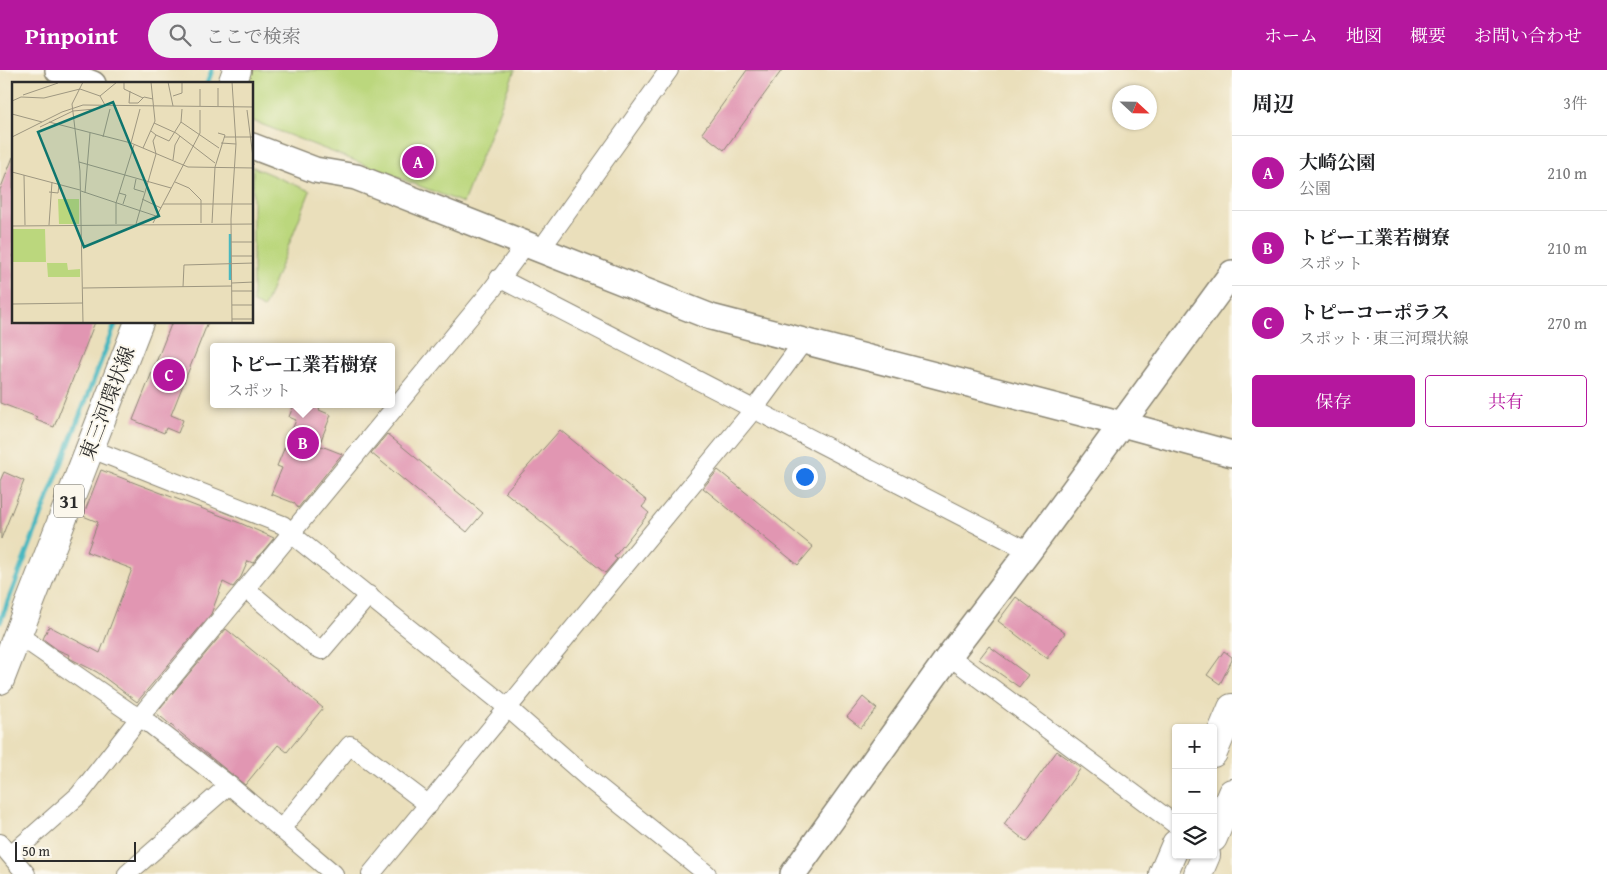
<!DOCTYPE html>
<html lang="ja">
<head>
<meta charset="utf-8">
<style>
	:root { --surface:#fff; --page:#f2f2f2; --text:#202124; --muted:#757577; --line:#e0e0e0; --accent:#b5179e }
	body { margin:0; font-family:"Gentium Book Plus","Noto Serif JP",serif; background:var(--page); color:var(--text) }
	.controls { position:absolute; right:15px; bottom:15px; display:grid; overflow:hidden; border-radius:5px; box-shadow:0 1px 4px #0004 }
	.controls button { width:45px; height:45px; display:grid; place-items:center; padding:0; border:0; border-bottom:1px solid var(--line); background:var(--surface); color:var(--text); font:25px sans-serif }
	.compass { position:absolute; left:1112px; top:15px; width:45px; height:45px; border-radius:50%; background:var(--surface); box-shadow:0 1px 4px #0004; rotate:112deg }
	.scale { position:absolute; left:15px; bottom:12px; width:121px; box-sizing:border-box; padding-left:5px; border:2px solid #2b2b2b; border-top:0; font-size:14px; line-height:18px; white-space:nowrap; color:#2b2b2b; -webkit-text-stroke:4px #fbf7ec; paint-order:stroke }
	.you { position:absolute; left:804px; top:406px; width:18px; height:18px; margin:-12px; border:4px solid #fff; border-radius:50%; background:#1a73e8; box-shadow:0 0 0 8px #1a73e833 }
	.badge { display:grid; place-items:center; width:32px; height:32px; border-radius:50%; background:var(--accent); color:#fff; font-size:16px; font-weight:700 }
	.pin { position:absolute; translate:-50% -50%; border:2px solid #fff; box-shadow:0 1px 5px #0006 }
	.popup { position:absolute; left:210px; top:273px; width:185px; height:65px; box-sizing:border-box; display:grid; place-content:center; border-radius:5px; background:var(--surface); filter:drop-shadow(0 1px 4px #0005); font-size:16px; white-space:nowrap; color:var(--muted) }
	.popup b { font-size:19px; color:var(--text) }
	.popup::after { content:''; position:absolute; left:50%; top:100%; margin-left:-10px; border:10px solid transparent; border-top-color:var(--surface) }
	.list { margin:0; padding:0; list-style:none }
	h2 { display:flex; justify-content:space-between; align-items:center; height:65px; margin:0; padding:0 20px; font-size:21px }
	h2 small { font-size:16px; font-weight:400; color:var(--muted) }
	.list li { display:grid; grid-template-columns:32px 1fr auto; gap:15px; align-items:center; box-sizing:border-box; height:75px; padding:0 20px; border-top:1px solid var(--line) }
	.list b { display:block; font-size:19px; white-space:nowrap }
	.list p { margin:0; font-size:16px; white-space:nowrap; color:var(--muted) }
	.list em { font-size:16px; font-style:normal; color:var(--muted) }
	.actions { display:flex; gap:10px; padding:15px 20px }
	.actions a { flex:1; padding:11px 0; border:1px solid var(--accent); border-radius:5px; text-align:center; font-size:18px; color:var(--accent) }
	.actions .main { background:var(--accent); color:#fff }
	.icon { flex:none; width:28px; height:28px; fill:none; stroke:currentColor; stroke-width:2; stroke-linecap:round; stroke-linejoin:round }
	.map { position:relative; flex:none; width:1232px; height:804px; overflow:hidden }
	header { display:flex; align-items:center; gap:30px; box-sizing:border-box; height:70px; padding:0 25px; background:var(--accent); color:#fff }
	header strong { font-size:24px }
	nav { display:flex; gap:28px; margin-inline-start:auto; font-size:18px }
	.search { width:350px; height:45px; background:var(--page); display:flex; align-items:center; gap:12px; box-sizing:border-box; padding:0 18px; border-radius:28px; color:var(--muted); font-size:19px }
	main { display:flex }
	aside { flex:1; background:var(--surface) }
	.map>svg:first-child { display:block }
</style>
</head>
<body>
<header>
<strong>Pinpoint</strong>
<div class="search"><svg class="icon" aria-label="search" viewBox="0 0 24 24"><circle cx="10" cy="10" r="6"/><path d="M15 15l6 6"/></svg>ここで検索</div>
<nav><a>ホーム</a><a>地図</a><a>概要</a><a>お問い合わせ</a></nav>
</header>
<main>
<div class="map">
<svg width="1232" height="804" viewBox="0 0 1232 804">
	<rect width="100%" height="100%" fill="#fbf7ec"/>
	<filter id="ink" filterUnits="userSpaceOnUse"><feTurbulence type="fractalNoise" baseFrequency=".02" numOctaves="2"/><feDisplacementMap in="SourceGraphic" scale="10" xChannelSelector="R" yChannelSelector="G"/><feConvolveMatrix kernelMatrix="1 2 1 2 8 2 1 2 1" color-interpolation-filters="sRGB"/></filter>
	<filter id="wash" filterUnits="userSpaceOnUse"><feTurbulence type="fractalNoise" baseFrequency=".0096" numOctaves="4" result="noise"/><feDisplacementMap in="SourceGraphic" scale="20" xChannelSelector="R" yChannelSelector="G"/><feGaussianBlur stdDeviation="1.12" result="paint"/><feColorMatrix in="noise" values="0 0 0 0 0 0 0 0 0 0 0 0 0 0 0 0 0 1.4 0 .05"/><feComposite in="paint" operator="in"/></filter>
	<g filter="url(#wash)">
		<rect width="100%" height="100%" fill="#eadfbb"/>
		<g fill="#bbd77d" stroke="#738154">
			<polygon points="248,0 515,0 463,133 253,51 252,14 243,14"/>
			<polygon points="253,97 310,121 264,238 253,233"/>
		</g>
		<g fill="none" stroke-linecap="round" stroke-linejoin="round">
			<g stroke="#49b8c0" stroke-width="5">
				<polyline points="207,14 212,0"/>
				<polyline points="0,552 116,252"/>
			</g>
		</g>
		<g id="blocks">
			<g fill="#e196b2">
				<polygon points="747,0 782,0 724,80 702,63"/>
				<polygon points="13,87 14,252 95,252 54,357 36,350 37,347 0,333 0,120"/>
				<polygon points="172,252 208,252 171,345 183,350 178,363 166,358 164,363 133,350"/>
				<polygon points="294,334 321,334 319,340 331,345 319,375 342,384 298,438 294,433 271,424 282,398 277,396 296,350 289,347"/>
				<polygon points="560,360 647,431 642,437 649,443 614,487 617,489 605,503 505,422"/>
				<polygon points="387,364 483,443 467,462 371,383"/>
				<polygon points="101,400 240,453 274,468 253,493 248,491 241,507 233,517 223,512 211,544 137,632 97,602 71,589 69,587 70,585 58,580 43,569 49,556 100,583 132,499 87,482 98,452 83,446"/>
				<polygon points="718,400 813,477 798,495 703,418"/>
				<polygon points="4,402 24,411 1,469 0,411"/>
				<polygon points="1016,527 1065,563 1048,586 1048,589 998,551"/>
				<polygon points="226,559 323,638 287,682 278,675 245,715 156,643"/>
				<polygon points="989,576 1028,605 1019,617 979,589"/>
				<polygon points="1224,581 1232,587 1232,590 1220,614 1207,605"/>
				<polygon points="863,627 877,639 861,658 847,647"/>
				<polygon points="1057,681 1081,698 1027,772 1004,754"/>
			</g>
		</g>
	</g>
	<g filter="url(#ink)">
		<use href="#blocks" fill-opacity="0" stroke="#8a8573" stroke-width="1"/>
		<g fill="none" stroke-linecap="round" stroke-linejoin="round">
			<g stroke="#8a8573" stroke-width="20">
				<g id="street">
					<polyline points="541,179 669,0"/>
					<polyline points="499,208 1029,481"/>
					<polyline points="89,378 283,455 300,471 508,638 590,710 707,804"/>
					<polyline points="246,519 315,577 322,580 369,525"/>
					<polyline points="17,564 128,641 150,654 229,715 334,804"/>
					<polyline points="949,586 1176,755"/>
					<polyline points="281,759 350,675 429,735"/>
					<polyline points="0,773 26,804"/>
					<polyline points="11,785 79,725 147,638 491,221 526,174"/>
					<polyline points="127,804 229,715"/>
					<polyline points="371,804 754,339 803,272"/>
				</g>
			</g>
			<g stroke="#8a8573" stroke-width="28">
				<g id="secondary">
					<polyline points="58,0 93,14"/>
					<polyline points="252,76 315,100 356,107 711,247 1100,348 1232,384"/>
					<polyline points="793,804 949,586 1029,481 1232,203"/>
				</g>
			</g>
			<g stroke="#8a8573" stroke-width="30">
				<g id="primary">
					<polyline points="232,14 237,0"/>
					<polyline points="0,610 139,252"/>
					<polyline points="1213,683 1232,638"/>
					<polyline points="1213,768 1232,723"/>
					<polyline points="1163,804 1176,774"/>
					<polyline points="1198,804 1206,785"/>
				</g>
			</g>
			<use href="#street" stroke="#fff" stroke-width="18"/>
			<use href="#secondary" stroke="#fff" stroke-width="25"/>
			<use href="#primary" stroke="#fff" stroke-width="28"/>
		</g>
	</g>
	<g text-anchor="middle" stroke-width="4" stroke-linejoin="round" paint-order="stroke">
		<rect fill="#fbf7ec" stroke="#696865" stroke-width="1" x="54" y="414.5" width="30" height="33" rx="4"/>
		<g font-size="19" font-weight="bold" fill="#2b2b2b">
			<text x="69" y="438">31</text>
		</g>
		<g font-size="20" fill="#2b2b2b" stroke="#fbf7ec">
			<text transform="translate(107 333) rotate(-69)" y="7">東三河環状線</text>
		</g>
	</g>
	<g transform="translate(12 12)">
		<rect width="241" height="241" fill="#eadfbb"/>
		<path d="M46,117h21v25h-20zM0,147h33l1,33h-34zM35,181h20l1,7 12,-1v8h-32z" fill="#bbd77d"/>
		<path fill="none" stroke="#49b8c0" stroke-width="2.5" d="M218,152v46"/>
		<path fill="none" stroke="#9e9781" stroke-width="1" d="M112,0v7l19,9M156,0l5,24M118,9l-1,12h9l6,-6 9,2M11,13l35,-12M88,14l17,-14M161,14l9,-3v-11M0,19l9,-4 23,1 36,-9 20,7 5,9M188,24v-17M206,24v-18M235,28l7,55M0,32l30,8M37,40l82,21 57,24 66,1M169,40l38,26M142,41l22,10 39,30M28,45l33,-16 22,-2M144,53l13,6 12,-19 1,-13M0,55l50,-25 21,-7 171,2M91,55l7,-28M212,55h30M119,61l9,-34M209,61l15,1M131,66l12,-27 -4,-39M161,78l2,-15 5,-9M67,80l92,26M0,90l68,18M12,93l1,50M124,97l-2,10 10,3M163,100l14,6 12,12v23M69,109l75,25M37,110l9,1 1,-8M73,111l5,-60M107,111l7,2 -3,9M130,117l19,9M151,122h91M141,141l47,-90v-23M200,141l3,-56 10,-32 -7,-2M104,142v-21l18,-58M124,142l20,-70 -3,-13 3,-6 -5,-4M37,143l3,-43M0,144l242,-2M219,160h23M219,174h23M220,201l22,-1M171,205l1,-22 70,-2M71,206l149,-2M220,209h22M0,222l71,-1M220,223h22M220,237h22M71,241l-3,-152 -8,-67 11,-22M220,241l-1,-104 5,-75 -4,-62"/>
		<path fill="#0f766e" fill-opacity="0.15" stroke="#0f766e" stroke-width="2.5" d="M101,20l46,114 -75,31 -46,-115z"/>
		<rect width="241" height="241" fill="none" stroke="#2b2b2b" stroke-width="2.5"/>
	</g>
</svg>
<div class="controls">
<button>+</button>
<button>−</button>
<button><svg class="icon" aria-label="layers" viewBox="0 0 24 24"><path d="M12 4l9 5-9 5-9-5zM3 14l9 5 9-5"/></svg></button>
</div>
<svg class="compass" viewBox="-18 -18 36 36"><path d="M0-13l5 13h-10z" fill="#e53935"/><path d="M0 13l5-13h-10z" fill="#757577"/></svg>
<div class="scale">50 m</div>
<div class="you"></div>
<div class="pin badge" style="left:418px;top:92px">A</div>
<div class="pin badge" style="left:303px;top:373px">B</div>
<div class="popup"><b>トピー工業若樹寮</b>スポット</div>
<div class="pin badge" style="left:169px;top:305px">C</div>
</div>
<aside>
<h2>周辺<small>3件</small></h2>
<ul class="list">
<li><span class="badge">A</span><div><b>大崎公園</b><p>公園</p></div><em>210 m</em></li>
<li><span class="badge">B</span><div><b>トピー工業若樹寮</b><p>スポット</p></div><em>210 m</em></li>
<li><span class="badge">C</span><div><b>トピーコーポラス</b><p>スポット · 東三河環状線</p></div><em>270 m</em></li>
</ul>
<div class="actions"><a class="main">保存</a><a>共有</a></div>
</aside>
</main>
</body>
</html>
